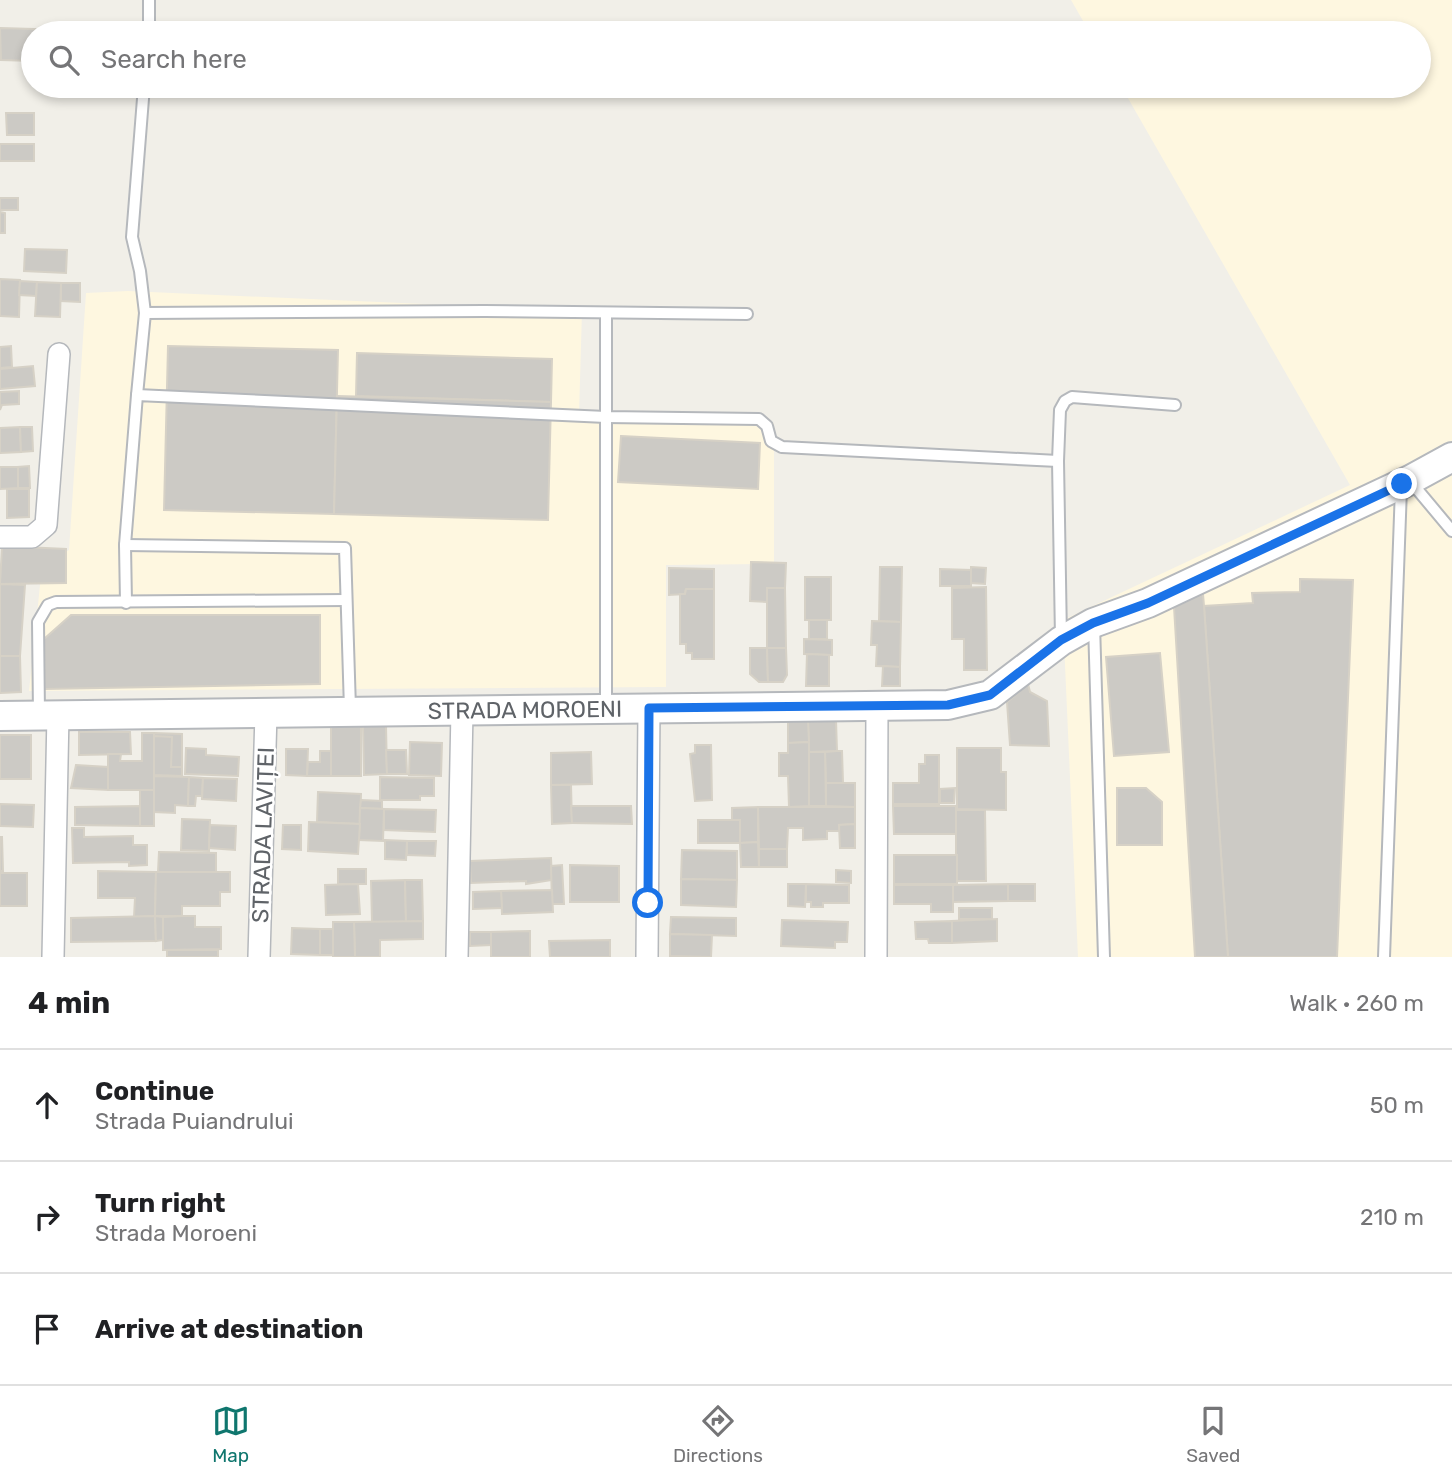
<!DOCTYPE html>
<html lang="en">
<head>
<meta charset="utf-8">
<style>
	:root { --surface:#fff; --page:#f6f6f6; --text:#202124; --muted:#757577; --line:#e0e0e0; --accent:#0f766e }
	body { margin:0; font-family:Rubik,sans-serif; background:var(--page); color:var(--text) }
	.stop { position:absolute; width:21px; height:21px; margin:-16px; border:5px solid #1a73e8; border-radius:50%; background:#fff }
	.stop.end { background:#1a73e8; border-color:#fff; box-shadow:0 2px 7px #0008 }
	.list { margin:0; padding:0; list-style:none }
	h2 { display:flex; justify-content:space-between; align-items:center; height:91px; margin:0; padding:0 28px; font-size:30px }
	h2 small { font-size:23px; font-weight:400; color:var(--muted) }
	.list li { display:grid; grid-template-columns:46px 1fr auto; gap:21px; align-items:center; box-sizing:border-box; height:112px; padding:0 28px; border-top:2px solid var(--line) }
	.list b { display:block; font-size:26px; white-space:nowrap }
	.list p { margin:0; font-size:23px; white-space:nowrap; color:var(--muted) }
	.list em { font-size:23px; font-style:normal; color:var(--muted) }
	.icon { flex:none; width:38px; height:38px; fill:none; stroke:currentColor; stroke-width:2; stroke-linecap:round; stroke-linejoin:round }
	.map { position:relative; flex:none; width:1452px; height:957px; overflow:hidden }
	.search { position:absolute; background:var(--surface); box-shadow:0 4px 10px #0003; left:21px; right:21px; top:21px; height:77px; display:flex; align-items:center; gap:18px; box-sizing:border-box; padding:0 24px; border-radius:38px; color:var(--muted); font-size:26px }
	.sheet { height:427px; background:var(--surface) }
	nav { display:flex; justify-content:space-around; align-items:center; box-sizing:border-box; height:98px; border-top:2px solid var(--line); background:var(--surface); font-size:19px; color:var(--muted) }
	nav a { display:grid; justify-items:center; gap:4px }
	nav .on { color:var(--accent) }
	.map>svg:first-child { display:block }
</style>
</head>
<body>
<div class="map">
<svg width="1452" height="957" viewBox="0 0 1452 957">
	<rect width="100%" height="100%" fill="#f1efe8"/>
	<g fill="#fef7e0">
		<polygon points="1071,0 1452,0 1452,957 1078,957 1063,620 1350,485 1121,86 1419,86 1419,33 1090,33"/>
		<polygon points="128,291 582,311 579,415 774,423 774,564 666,565 666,687 29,691 42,566 69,550 86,293"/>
	</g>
	<g fill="#cccac5" stroke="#d6d1c6" stroke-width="2">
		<polygon points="0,28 104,31 104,33 33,33 33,61 1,60"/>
		<polygon points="6,113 34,113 34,135 7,135"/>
		<rect x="0" y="144" width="34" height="17"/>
		<rect x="0" y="198" width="18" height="12"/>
		<polygon points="0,212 5,213 5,233 0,233"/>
		<polygon points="25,249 67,250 66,273 24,271"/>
		<polygon points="0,279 20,280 19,317 0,316"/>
		<polygon points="20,281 37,282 36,296 19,295"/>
		<polygon points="37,282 61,283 60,317 35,316"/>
		<polygon points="61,283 80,283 80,302 61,301"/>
		<polygon points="11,346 12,367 0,368 0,347"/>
		<polygon points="168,346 338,350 334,514 164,510"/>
		<polygon points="357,353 552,359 551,402 356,396"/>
		<polygon points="33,366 35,386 0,389 0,369"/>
		<polygon points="19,391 19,404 2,405 0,410 0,392"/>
		<polygon points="337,396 551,402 548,520 334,514"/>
		<polygon points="20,427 21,452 0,453 0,428"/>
		<polygon points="20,427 32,427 33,451 21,452"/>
		<polygon points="621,436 760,443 758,489 618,482"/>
		<polygon points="29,466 30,488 18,488 18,467"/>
		<polygon points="0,467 18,467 18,488 0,489"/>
		<polygon points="7,489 29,489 29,517 7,518"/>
		<polygon points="2,546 66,549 66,583 0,584"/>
		<polygon points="751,562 786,563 785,588 767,588 767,602 750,601"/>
		<polygon points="880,567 902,567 901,622 879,621"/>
		<polygon points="971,567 986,568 985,584 971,583"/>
		<polygon points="669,568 714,569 714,589 686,589 685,594 669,595"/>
		<polygon points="940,569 971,570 971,586 940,586"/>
		<rect x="805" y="577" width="26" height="43"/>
		<polygon points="1300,579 1353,580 1337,957 1228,957 1204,606 1253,603 1252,593 1300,592"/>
		<polygon points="0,584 25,585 20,656 0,656"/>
		<polygon points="986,587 987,670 964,670 964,639 952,639 952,588"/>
		<polygon points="767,588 785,588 786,648 767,648"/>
		<polygon points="686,589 714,589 714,659 692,659 692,653 686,653 686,644 680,644 680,594 685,594"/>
		<polygon points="1203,594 1204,606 1228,957 1195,957 1174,607"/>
		<polygon points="71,615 320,615 320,684 45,689 44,639"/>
		<rect x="809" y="620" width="18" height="19"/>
		<polygon points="872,621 901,622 900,667 876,666 877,645 871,645"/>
		<polygon points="804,639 832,640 832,655 804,654"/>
		<polygon points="750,648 767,648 768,682 759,682 750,674"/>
		<polygon points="767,648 786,648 787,675 783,682 768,682"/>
		<polygon points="1160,653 1169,752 1114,756 1106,657"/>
		<polygon points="807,654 829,655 829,686 806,686"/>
		<polygon points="0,656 20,656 21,692 0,693"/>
		<polygon points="883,666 900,667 900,686 882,686"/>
		<polygon points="1028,684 1030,692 1047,701 1049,746 1010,745 1007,702"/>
		<polygon points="836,720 837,751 809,752 808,721"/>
		<polygon points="808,721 809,742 788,743 788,722"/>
		<polygon points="363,726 386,726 387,774 364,775"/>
		<rect x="331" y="727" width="30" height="49"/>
		<polygon points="79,732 130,732 131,754 79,755"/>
		<polygon points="142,733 154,733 154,790 108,790 108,754 121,754 120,761 142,761"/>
		<polygon points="154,733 182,734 182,776 154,775"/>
		<rect x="0" y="735" width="31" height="44"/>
		<polygon points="154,736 172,737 171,767 182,767 182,776 154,775"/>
		<polygon points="410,742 442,743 441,776 409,775"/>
		<polygon points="809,742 809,806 789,807 788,776 779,776 779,753 788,753 788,743"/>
		<polygon points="695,745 711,745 712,800 695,801 690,754 695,753"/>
		<polygon points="186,748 206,749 206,755 239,757 238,776 185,774"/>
		<polygon points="957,748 1001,748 1001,772 1006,772 1006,810 957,809"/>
		<polygon points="286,749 308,749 307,776 286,775"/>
		<polygon points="386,750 406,750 407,774 387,774"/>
		<polygon points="320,751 331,751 331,776 307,776 308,762 320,762"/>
		<polygon points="837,751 842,751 843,783 826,783 825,752"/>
		<polygon points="591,752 592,784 551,785 551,753"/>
		<polygon points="809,752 825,752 826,806 809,806"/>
		<polygon points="925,755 939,755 939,804 893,804 893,783 919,783 919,764 925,764"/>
		<polygon points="76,765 108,767 108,790 71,788"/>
		<polygon points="154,776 189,777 188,806 175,805 175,813 154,812"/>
		<polygon points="189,777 203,778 202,796 196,796 195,806 188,806"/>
		<polygon points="380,777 434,778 434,796 420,796 420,800 380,800"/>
		<polygon points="203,778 237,779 236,801 202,799"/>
		<polygon points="826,783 855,783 855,807 826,806"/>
		<polygon points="551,785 571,785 572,823 552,824"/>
		<polygon points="955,788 954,803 940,803 940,789"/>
		<polygon points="1117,788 1146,788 1162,802 1162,845 1117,845"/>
		<rect x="140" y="790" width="14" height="36"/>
		<polygon points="318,792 361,794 360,824 317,822"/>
		<polygon points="361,800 382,801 382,809 360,808"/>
		<polygon points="0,804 34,805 33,827 0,826"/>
		<polygon points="140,806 140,826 75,825 75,807"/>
		<polygon points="571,806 631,806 632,824 572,823"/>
		<polygon points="893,806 956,806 956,834 894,834"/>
		<polygon points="758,807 758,842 740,843 740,820 732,820 732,808"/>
		<polygon points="758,807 855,807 855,824 839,825 840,831 827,831 827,839 803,840 803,828 788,828 787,849 759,849"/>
		<polygon points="360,808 384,809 383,841 359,840"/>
		<polygon points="384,809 436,810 435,832 384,830"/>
		<polygon points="956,810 985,810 986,881 956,881"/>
		<polygon points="182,819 210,820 209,851 181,850"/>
		<rect x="698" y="820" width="42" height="23"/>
		<polygon points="309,822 360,824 358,854 308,851"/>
		<polygon points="855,824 855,848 840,848 839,825"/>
		<polygon points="210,825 236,826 235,850 209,848"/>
		<polygon points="283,825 301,825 301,850 282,849"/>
		<polygon points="72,828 84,828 84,837 133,836 133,845 147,845 147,865 129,866 129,862 73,863"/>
		<polygon points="0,837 2,837 3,871 0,871"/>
		<polygon points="385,840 407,841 406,860 385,859"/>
		<polygon points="407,841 436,841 435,856 407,855"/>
		<polygon points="758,842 759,867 741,867 740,843"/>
		<rect x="759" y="849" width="28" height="18"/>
		<polygon points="682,850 737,851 737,880 681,879"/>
		<polygon points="159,852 216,853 216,872 158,872"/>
		<rect x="894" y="855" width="63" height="29"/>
		<polygon points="551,858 552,880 526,884 526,881 471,883 470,861"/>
		<polygon points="562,865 564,904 552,904 551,866"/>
		<polygon points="570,865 619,866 619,902 570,902"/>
		<rect x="338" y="869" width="28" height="15"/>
		<polygon points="836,870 851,871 851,883 836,882"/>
		<polygon points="98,871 156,872 155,916 134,917 135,898 98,898"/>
		<polygon points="156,872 230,872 230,892 220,892 220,906 182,906 182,916 155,916"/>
		<rect x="0" y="873" width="27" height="33"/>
		<polygon points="681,879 737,880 736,907 681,905"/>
		<polygon points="405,880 406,922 372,922 371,881"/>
		<polygon points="405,880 422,880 423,921 406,922"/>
		<polygon points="358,884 360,914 326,915 325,885"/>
		<polygon points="788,884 806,884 805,907 788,906"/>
		<polygon points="806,884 849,885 849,903 823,903 823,907 811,907 811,902 806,902"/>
		<polygon points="1008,884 1008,901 953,902 953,885"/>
		<rect x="1008" y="884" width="27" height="17"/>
		<polygon points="894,885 953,885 953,912 931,912 931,904 894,904"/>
		<polygon points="552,890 553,912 502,914 501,891"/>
		<polygon points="501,891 502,908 473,909 473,892"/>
		<rect x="959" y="908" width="33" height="11"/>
		<polygon points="155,916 156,941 71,942 71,918"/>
		<polygon points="155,916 163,917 163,940 156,941"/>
		<polygon points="182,916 195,916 195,927 221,927 221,949 163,950 163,917"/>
		<polygon points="671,917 736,918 736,936 670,934"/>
		<polygon points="997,919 997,941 952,943 952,921"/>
		<polygon points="782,920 848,922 847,942 835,942 835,948 781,946"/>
		<polygon points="423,921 423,939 380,940 380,957 355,957 354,922"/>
		<polygon points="952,921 952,943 929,943 928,939 916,939 915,922"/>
		<polygon points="333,922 354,922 355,957 333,957"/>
		<polygon points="292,928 320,929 320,955 291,954"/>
		<rect x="320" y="929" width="13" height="26"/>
		<polygon points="530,931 530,957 491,957 491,932"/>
		<polygon points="470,932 491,932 491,945 470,946"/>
		<polygon points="670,934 712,935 711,957 670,956"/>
		<polygon points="610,940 610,957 550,957 549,941"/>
		<rect x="167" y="950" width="51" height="7"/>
	</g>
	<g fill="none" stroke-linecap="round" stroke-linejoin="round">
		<g stroke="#b5b8bc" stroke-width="14">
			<g id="service">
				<polyline points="149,33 149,0"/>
				<polyline points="144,86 132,237 140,271 145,313"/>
				<polyline points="606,315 606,707"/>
				<polyline points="137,395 145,313 485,311 747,314"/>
				<polyline points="1411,482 1452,531"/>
				<polyline points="125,545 345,548 350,709"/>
				<polyline points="126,603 125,545 137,395 606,417 759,419 767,426 771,441 782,447 1058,461"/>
				<polyline points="1094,624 1104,957"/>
				<polyline points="1061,638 1058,461 1060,410 1065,401 1072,397 1175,405"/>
				<polyline points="39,714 38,622 48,605 56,602 346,600"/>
				<polyline points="1384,957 1401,488"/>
			</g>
		</g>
		<g stroke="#b5b8bc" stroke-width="24">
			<g id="minor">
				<polyline points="0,537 32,537 46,525 59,354"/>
				<polyline points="53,957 58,714"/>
				<polyline points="259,957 266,713"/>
				<polyline points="457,957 462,711"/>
				<polyline points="647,957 649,708"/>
				<polyline points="876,957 877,706"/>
			</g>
		</g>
		<g stroke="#b5b8bc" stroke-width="32">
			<g id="tertiary">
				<path id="s1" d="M0,716l948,-11 42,-10 71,-54 32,-18 55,-20 262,-123 42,-23"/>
			</g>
		</g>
		<use href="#service" stroke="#fff" stroke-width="10"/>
		<use href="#minor" stroke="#fff" stroke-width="21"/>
		<use href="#tertiary" stroke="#fff" stroke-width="28"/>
	</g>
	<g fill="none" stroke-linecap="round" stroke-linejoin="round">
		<polyline stroke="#1a73e8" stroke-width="9" points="648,903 649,708 948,705 990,695 1061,640 1093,623 1148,603 1402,484"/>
	</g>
	<g text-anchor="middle" stroke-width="5" stroke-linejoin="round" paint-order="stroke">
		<g font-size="23" fill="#5f6368" stroke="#fff">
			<text dy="8" stroke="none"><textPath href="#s1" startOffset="525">STRADA MOROENI</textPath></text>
			<text transform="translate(263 835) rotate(-88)" y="8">STRADA LAVIȚEI</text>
		</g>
	</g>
</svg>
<div class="stop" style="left:648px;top:903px"></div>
<div class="stop end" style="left:1402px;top:484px"></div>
<div class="search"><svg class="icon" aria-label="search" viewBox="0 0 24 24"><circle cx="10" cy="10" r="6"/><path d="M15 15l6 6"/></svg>Search here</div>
</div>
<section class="sheet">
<h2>4 min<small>Walk · 260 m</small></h2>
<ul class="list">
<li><svg class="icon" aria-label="ahead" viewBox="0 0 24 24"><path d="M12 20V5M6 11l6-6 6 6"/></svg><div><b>Continue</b><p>Strada Puiandrului</p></div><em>50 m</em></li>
<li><svg class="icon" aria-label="right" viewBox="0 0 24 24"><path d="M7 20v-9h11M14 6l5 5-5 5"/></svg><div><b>Turn right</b><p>Strada Moroeni</p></div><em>210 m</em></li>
<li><svg class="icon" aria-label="arrive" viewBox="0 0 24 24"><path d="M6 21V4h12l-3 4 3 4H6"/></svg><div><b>Arrive at destination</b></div></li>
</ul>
</section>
<nav>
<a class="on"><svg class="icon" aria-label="map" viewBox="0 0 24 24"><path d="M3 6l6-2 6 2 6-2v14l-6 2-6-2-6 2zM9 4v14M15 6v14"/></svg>Map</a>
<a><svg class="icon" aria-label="directions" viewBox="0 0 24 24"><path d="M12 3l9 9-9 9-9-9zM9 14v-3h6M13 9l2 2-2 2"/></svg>Directions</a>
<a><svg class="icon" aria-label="saved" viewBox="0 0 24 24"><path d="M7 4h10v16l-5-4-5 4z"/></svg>Saved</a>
</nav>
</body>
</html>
